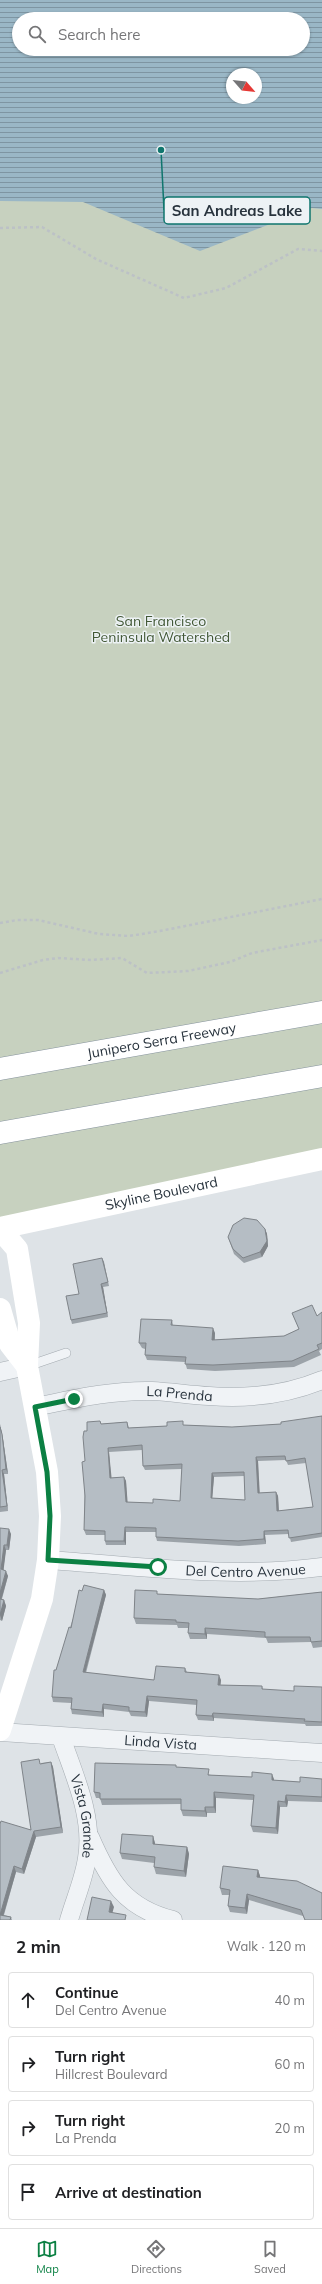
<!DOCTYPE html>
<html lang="en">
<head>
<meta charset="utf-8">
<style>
	:root { --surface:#fff; --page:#f6f6f6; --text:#202124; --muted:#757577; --line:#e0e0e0; --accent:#0b8043 }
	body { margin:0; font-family:Mulish,sans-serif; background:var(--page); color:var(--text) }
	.compass { position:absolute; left:226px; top:68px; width:36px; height:36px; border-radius:50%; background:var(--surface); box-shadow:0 1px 3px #0004; rotate:118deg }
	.stop { position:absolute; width:12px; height:12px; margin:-9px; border:3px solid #0b8043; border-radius:50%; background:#fff }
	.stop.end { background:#0b8043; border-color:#fff; box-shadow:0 1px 4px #0008 }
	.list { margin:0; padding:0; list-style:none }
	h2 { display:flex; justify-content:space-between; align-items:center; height:52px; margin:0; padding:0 16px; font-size:17px }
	h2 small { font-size:13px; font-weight:400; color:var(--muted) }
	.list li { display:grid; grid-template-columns:26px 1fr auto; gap:12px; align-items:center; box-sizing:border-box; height:56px; margin:0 8px 8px; padding:0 8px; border:1px solid var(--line); border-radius:4px }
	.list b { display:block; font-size:15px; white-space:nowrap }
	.list p { margin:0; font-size:13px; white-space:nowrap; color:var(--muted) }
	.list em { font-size:13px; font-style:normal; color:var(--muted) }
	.icon { flex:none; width:22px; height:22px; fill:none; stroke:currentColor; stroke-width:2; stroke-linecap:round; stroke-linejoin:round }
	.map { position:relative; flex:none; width:322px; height:1920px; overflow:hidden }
	.search { position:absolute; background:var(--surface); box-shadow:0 1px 3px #0004; left:12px; right:12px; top:12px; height:44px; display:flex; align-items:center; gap:10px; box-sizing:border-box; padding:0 14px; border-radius:22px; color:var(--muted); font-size:15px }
	.sheet { height:308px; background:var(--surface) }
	nav { display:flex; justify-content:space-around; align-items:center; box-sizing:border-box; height:56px; border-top:1px solid var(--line); background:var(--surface); font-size:11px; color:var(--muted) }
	nav a { display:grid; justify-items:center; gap:2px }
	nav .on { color:var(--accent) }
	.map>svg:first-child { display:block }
</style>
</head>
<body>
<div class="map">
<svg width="322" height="1920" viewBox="0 0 322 1920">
	<defs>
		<pattern id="water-rules" width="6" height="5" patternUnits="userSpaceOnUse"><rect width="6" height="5" fill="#9ab7c6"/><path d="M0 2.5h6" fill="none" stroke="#7e95a2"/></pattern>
	</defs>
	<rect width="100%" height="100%" fill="#dee3e7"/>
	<path fill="#c7d1bf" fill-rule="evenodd" d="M0,0h322v1160l-322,70zM19,19h284v30h-284zM232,74h24v24h-24z"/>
	<path fill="url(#water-rules)" fill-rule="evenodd" d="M0,0h322v209l-10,-1 -112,43 -117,-49 -83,-1zM19,19h284v30h-284zM232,74h24v24h-24z"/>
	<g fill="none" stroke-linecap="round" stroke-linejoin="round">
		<g stroke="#a4abb1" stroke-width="10">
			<polyline id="lane" points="28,1366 66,1353"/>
		</g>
		<g stroke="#a4abb1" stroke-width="19">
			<g id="street">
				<polyline points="0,1372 27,1366"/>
				<path id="s1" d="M35,1407c39,-8 77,-17 117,-16 19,1 38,4 57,5 39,3 77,-1 113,-16"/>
				<path id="s2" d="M48,1560c91,6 183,19 274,7"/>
				<path id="s3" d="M0,1732l322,21"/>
				<path id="s4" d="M61,1737c13,38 33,80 26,121 -3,21 -12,41 -18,62"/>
				<path d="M90,1837c19,44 35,71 83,83"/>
			</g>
		</g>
		<g stroke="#86939d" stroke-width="23">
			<g id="highway">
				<path id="s6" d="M0,1069l322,-57"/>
				<polyline points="0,1133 322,1076"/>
			</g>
		</g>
		<g stroke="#bcc1c6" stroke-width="2.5" stroke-dasharray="3 3" stroke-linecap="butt">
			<polyline points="0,228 42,227 96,259 184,298 226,288 298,249 322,251"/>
			<polyline points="0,923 17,920 38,920 99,934 129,936 160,931 322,899"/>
			<polyline points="0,973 43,960 58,958 91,960 122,958 147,973 188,971 230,962 252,953 322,940"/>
		</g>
		<use href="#lane" stroke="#f0f3f6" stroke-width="9"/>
		<use href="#street" stroke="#f0f3f6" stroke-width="18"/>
		<g stroke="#fff" stroke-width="22">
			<path id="s5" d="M0,1228l322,-69"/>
			<polyline points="0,1229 17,1249 29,1323 27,1366 47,1472 50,1516 48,1560 42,1599 0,1730"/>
			<polyline points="0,1309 10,1344 27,1366"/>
		</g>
		<use href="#highway" stroke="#fff" stroke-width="22"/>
	</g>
	<g fill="#9ca3a9" fill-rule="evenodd">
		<polygon points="265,1229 267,1234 268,1246 262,1257 244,1263 234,1254 228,1237"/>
		<polygon points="102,1258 109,1286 103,1287 108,1317 72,1324 71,1320 79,1294"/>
		<polygon points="322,1312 322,1349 319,1351 321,1355 294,1367 215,1371 187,1369 185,1362 147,1360 145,1355 145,1349 142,1348 139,1343 172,1320 173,1325 215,1333 215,1340 284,1336 299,1329 292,1313 317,1316"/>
		<path d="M322,1416v121l-31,5 -2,-8 -24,1 1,9 -27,2 -82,-5 -1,-4v-5h-30v13h-20l-1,-4v-6h-19l-2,-5 1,-69 2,-30 13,-10 1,3 26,-2 2,6 55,-3 48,2 49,-3zM142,1450l1,16 2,4 37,-1 -2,32 -27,2 -26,-1 -1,-21 -2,-4 -13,1 -2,-26zM286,1460l2,5 18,-2 7,44 -34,4 -1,-15 -2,-4 -17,1 -1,-32zM244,1476l1,24 -33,-2 2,-21z"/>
		<polygon points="0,1424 3,1439 8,1474 4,1474 8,1511 0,1512"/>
		<polygon points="0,1528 11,1534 9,1550 6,1550 3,1570 8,1576 2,1599 4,1600 6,1606 2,1621 0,1620"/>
		<polygon points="104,1590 106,1595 86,1673 154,1680 185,1668 187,1672 221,1680 220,1685 262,1686 263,1690 294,1691 322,1687 322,1726 306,1726 305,1724 214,1718 214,1721 198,1720 196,1715 197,1705 149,1701 147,1717 131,1716 129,1712 104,1709 104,1717 72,1714 71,1709 71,1703 53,1702 52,1697 56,1670 82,1591"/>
		<polygon points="322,1592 322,1647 313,1648 311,1642 268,1643 266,1638 207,1634 207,1639 190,1639 188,1633 188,1628 178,1628 177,1625 136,1624 134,1618 158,1594 258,1599"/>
		<polygon points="51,1762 53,1767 63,1833 36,1837 24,1874 16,1872 4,1915 11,1917 12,1920 0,1920 0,1824 31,1830 41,1763"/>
		<polygon points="176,1765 176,1767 211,1775 300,1782 322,1779 322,1802 288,1801 287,1807 280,1807 278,1834 253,1832 251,1826 253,1800 216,1798 216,1813 207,1813 207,1817 183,1816 181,1810 181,1804 102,1805 100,1798 96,1798 94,1792"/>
		<polygon points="153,1836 155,1844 187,1847 189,1854 186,1877 156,1874 154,1867 154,1863 122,1859 120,1853"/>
		<polygon points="258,1870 260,1876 260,1877 322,1920 305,1920 303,1916 249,1900 247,1914 230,1912 228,1906 229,1895 222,1895 220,1888"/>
	</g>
	<g fill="#7f8489">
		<polygon points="265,1229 267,1234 268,1246 262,1257 260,1252"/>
		<polygon points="102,1258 104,1262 109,1286"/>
		<polygon points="101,1284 103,1287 108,1317 107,1313"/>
		<polygon points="213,1328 215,1333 214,1345 212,1340"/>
		<polygon points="0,1424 3,1439 8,1474 6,1469"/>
		<polygon points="108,1448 109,1452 112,1482 110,1478"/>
		<polygon points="256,1457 258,1461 260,1497 258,1493"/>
		<polygon points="2,1470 4,1474 8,1511 7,1506"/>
		<polygon points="212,1473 214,1477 212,1502 211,1498"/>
		<polygon points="124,1477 126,1481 128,1507 126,1502"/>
		<polygon points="276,1492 278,1496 279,1515 277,1511"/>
		<polygon points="125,1527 126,1532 126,1545 124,1541"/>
		<polygon points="9,1529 11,1534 9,1550 7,1545"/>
		<polygon points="264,1531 265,1535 266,1544 264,1539"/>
		<polygon points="4,1545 6,1550 3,1575 1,1569"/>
		<polygon points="6,1571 8,1576 0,1604 0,1593"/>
		<polygon points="104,1590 106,1595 84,1677 83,1672"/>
		<polygon points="4,1600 6,1606 2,1621 0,1615"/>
		<polygon points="205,1628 207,1634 207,1639 205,1634"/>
		<polygon points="219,1675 221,1680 220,1690 218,1685"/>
		<polygon points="147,1696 149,1701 147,1717 145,1712"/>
		<polygon points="103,1704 104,1709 104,1717 102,1712"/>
		<polygon points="213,1713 214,1718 214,1721 212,1716"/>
		<polygon points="51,1762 53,1767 63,1833 61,1827"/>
		<polygon points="272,1774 274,1779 274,1786 272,1780"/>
		<polygon points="214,1792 216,1798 216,1813 214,1807"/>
		<polygon points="286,1795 288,1801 287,1807 285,1802"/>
		<polygon points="278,1801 280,1807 278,1834 276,1828"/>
		<polygon points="205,1807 207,1813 207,1817 205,1811"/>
		<polygon points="34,1831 36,1837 24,1874 22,1869"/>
		<polygon points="153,1836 155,1843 155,1850 153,1844"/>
		<polygon points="187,1847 189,1854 186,1877 184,1871"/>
		<polygon points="14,1866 16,1872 2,1920 0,1915"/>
		<polygon points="258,1870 260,1876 259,1883 257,1877"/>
		<polygon points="247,1894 249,1900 247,1914 245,1908"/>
		<polygon points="111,1901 114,1907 111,1918 109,1912"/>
	</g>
	<g fill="#b5bdc4" stroke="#7f8489" fill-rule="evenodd">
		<polygon points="244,1218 257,1220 265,1229 267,1241 260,1252 243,1258 233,1249 228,1237 233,1225"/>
		<polygon points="102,1258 108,1282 101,1284 107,1313 71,1320 66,1296 79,1294 73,1264"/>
		<polygon points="312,1305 317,1316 322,1312 322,1343 317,1345 319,1349 292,1361 213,1365 185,1364 186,1357 145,1355 146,1343 139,1343 141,1319 172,1320 171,1325 213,1328 212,1340 284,1336 299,1329 292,1313"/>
		<path d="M322,1416v117l-33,5 -1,-8 -24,1v8l-26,2 -82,-4v-9l-31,-1 -1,14h-19v-10l-21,-1 1,-34 -3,-34 3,-1 -2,-24 1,-6h3v-9l13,-1 1,3 26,-2 1,6 39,-2v-4l16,-1v4l49,2 49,-3v-2zM142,1445l1,21 39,-2 -2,37 -27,-2v4l-27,-1 -2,-25 -14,1 -2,-30zM285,1456l1,5 19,-3 8,49 -36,4 -1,-19 -18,1 -2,-36zM244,1472l1,28 -34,-2 1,-25z"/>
		<polygon points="0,1427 2,1434 6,1469 2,1470 7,1506 0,1507"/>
		<polygon points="0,1528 9,1529 7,1545 4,1545 1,1569 6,1571 0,1593"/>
		<polygon points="84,1585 104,1590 83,1672 154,1680 156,1666 185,1668 185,1672 219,1675 218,1685 262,1686 262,1689 294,1691 294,1686 322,1687 322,1722 304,1721 305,1719 213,1713 212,1716 196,1715 197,1700 147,1696 145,1712 129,1711 129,1707 103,1704 102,1712 71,1709 72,1698 52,1697 54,1670 56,1670 69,1627 71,1628 79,1590 82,1591"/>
		<polygon points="135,1590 157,1591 157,1594 258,1599 322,1592 322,1641 311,1642 310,1637 265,1637 265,1632 205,1628 205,1634 188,1633 189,1623 176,1622 176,1620 134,1618"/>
		<polygon points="0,1599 4,1600 0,1615"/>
		<polygon points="39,1759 40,1764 51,1762 61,1827 34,1831 22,1869 14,1866 0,1915 11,1917 10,1920 0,1920 0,1824 1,1821 31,1830 21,1762"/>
		<polygon points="95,1763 176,1765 176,1767 209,1769 208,1775 252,1777 252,1772 272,1774 272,1780 300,1782 300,1777 322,1779 322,1797 286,1795 285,1802 278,1801 276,1828 251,1826 254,1795 214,1792 214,1807 205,1807 205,1811 181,1810 181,1799 100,1799 100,1793 94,1792"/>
		<polygon points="122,1834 153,1836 153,1844 187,1847 184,1871 154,1867 155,1857 120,1853"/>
		<polygon points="223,1866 258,1870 257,1877 297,1881 322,1893 322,1920 305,1920 301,1910 247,1894 245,1908 228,1906 230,1890 220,1888"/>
		<polygon points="92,1897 111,1901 109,1912 126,1915 125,1920 87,1920"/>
	</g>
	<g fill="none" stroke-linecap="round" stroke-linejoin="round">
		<polyline stroke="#0b8043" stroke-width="5" points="74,1399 35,1407 47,1472 50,1516 48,1560 158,1567"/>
	</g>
	<g text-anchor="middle" stroke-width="3" stroke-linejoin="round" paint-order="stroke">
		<g font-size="14" fill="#425836" stroke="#edf2f5">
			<text x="161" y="626">San Francisco<tspan x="161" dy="16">Peninsula Watershed</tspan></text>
		</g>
		<g font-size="14" fill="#28333d" stroke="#edf2f5">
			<text dy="5" stroke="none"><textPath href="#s6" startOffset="164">Junipero Serra Freeway</textPath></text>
			<text dy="5" stroke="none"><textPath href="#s5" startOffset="165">Skyline Boulevard</textPath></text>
			<text dy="5" stroke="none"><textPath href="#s1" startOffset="146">La Prenda</textPath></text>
			<text dy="5" stroke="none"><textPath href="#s2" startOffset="198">Del Centro Avenue</textPath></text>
			<text dy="5" stroke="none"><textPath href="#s3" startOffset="161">Linda Vista</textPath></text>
			<text dy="5" stroke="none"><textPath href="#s4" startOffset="83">Vista Grande</textPath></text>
		</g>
	</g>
	<path fill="none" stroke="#0f766e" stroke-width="1.5" d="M161 150L164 210"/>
	<circle fill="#0f766e" stroke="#edf2f5" stroke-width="1.5" cx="161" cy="150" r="4"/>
	<rect fill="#edf2f5" stroke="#0f766e" stroke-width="1.5" x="164" y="197" width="146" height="27" rx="4"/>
	<g font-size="15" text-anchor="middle" font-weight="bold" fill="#28333d">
		<text x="237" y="216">San Andreas Lake</text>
	</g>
</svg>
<svg class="compass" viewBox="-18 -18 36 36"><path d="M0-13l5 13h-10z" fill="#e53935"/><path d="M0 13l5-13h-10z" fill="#757577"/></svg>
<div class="stop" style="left:158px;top:1567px"></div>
<div class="stop end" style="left:74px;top:1399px"></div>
<div class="search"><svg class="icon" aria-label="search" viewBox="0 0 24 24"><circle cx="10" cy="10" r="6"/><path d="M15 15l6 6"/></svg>Search here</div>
</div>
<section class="sheet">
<h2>2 min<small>Walk · 120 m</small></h2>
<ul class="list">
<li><svg class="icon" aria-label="ahead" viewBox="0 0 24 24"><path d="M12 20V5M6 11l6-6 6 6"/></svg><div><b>Continue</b><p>Del Centro Avenue</p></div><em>40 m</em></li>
<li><svg class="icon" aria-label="right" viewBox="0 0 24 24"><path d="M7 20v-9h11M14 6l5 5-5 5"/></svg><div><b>Turn right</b><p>Hillcrest Boulevard</p></div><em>60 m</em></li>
<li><svg class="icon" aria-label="right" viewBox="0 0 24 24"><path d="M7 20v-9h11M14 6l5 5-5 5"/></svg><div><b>Turn right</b><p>La Prenda</p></div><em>20 m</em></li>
<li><svg class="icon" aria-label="arrive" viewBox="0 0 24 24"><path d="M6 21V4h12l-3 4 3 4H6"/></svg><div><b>Arrive at destination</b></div></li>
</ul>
</section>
<nav>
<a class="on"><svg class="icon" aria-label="map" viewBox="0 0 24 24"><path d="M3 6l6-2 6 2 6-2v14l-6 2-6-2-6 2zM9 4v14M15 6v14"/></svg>Map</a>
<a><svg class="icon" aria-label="directions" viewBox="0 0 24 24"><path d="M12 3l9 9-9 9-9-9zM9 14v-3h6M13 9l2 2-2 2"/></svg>Directions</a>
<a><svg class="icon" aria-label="saved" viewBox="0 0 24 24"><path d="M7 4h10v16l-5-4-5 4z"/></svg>Saved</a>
</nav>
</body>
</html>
